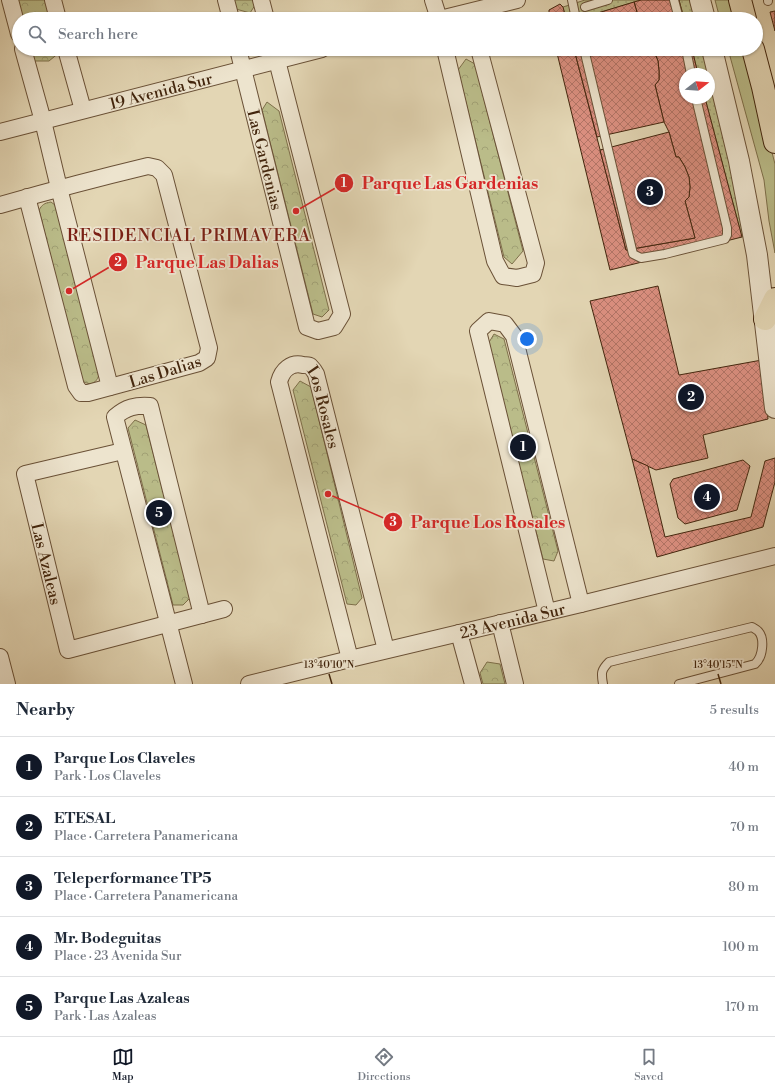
<!DOCTYPE html>
<html lang="en">
<head>
<meta charset="utf-8">
<style>
	:root { --surface:#fff; --page:#f6f6f7; --text:#1f2937; --muted:#747a83; --line:#e0e1e3; --accent:#111827 }
	body { margin:0; font-family:"Libre Bodoni",serif; background:var(--page); color:var(--text) }
	.compass { position:absolute; left:679px; top:68px; width:36px; height:36px; border-radius:50%; background:var(--surface); box-shadow:0 1px 3px #0004; rotate:73deg }
	.you { position:absolute; left:527px; top:339px; width:14px; height:14px; margin:-10px; border:3px solid #fff; border-radius:50%; background:#1a73e8; box-shadow:0 0 0 6px #1a73e833 }
	.badge { display:grid; place-items:center; width:26px; height:26px; border-radius:50%; background:var(--accent); color:#fff; font-size:13px; font-weight:700 }
	.pin { position:absolute; translate:-50% -50%; border:2px solid #fff; box-shadow:0 1px 4px #0006 }
	.list { margin:0; padding:0; list-style:none }
	h2 { display:flex; justify-content:space-between; align-items:center; height:52px; margin:0; padding:0 16px; font-size:17px }
	h2 small { font-size:13px; font-weight:400; color:var(--muted) }
	.list li { display:grid; grid-template-columns:26px 1fr auto; gap:12px; align-items:center; box-sizing:border-box; height:60px; padding:0 16px; border-top:1px solid var(--line) }
	.list b { display:block; font-size:15px; white-space:nowrap }
	.list p { margin:0; font-size:13px; white-space:nowrap; color:var(--muted) }
	.list em { font-size:13px; font-style:normal; color:var(--muted) }
	.icon { flex:none; width:22px; height:22px; fill:none; stroke:currentColor; stroke-width:2; stroke-linecap:round; stroke-linejoin:round }
	.map { position:relative; flex:none; width:775px; height:684px; overflow:hidden }
	.search { position:absolute; background:var(--surface); box-shadow:0 1px 3px #0004; left:12px; right:12px; top:12px; height:44px; display:flex; align-items:center; gap:10px; box-sizing:border-box; padding:0 14px; border-radius:22px; color:var(--muted); font-size:15px }
	.sheet { height:352px; background:var(--surface) }
	nav { display:flex; justify-content:space-around; align-items:center; box-sizing:border-box; height:56px; border-top:1px solid var(--line); background:var(--surface); font-size:11px; color:var(--muted) }
	nav a { display:grid; justify-items:center; gap:2px }
	nav .on { color:var(--accent) }
	.map>svg:first-child { display:block }
</style>
</head>
<body>
<div class="map">
<svg width="775" height="684" viewBox="0 0 775 684">
	<defs>
		<pattern id="park-crowns" width="20" height="18" patternUnits="userSpaceOnUse"><rect width="20" height="18" fill="#babc89"/><path d="M2 6a3 3 0 1 1 6 0M12 15a3 3 0 1 1 6 0" fill="none" stroke="#a1a175"/></pattern>
		<pattern id="garden-dots" width="8" height="8" patternUnits="userSpaceOnUse"><rect width="8" height="8" fill="#babc89"/><path d="M2 2h.1M6 6h.1" fill="none" stroke="#a1a175" stroke-width="1.8" stroke-linecap="round"/></pattern>
		<pattern id="building-cross-hatch" width="8" height="8" patternUnits="userSpaceOnUse"><rect width="8" height="8" fill="#db8f80"/><path d="M0 0l8 8M0 8l8-8" fill="none" stroke="#b37567"/></pattern>
	</defs>
	<rect width="100%" height="100%" fill="#e3d6b4"/>
	<filter id="stains"><feTurbulence type="fractalNoise" baseFrequency=".005" numOctaves="4"/><feColorMatrix values="0 0 0 0 .2 0 0 0 0 .09 0 0 0 0 .02 0 0 0 .5 -.17"/></filter>
	<radialGradient id="worn" r=".72"><stop offset=".6" stop-color="#630" stop-opacity="0"/><stop offset="1" stop-color="#630" stop-opacity=".3"/></radialGradient>
	<g fill="#babc89" stroke="#7e704b">
		<polygon points="715,0 733,0 738,19 720,19"/>
		<polygon points="728,49 745,49 775,164 775,253 769,221 764,180"/>
	</g>
	<g fill="url(#park-crowns)" stroke="#7e704b">
		<polygon points="17,0 46,0 51,19 22,19"/>
		<polygon points="233,0 257,0 257,2 250,13 236,9"/>
		<polygon points="30,49 60,49 60,52 49,61 34,61"/>
		<polygon points="466,59 475,64 523,251 512,264 504,257 458,70"/>
		<polygon points="267,102 279,111 329,310 322,317 313,314 262,110"/>
		<path d="M51,202l4,3 45,167c-3,10 -7,15 -18,9l-43,-171c3,-5 5,-7 12,-8z"/>
		<polygon points="494,334 504,339 558,551 554,561 543,559 488,344"/>
		<polygon points="300,381 311,387 362,598 356,605 347,604 293,390"/>
		<polygon points="135,420 146,425 190,598 183,605 173,605 128,428"/>
		<polygon points="487,662 500,664 505,684 483,684 480,673"/>
	</g>
	<g fill="url(#garden-dots)" stroke="#7e704b">
		<polygon points="585,0 641,0 578,19 566,19 563,7"/>
		<polygon points="679,0 690,0 695,19 684,19"/>
		<polygon points="692,49 703,49 750,235 742,237 705,98 709,98 709,74 698,74"/>
	</g>
	<g fill="url(#building-cross-hatch)" stroke="#42250d">
		<polygon points="641,0 679,0 684,19 639,19 634,2"/>
		<polygon points="634,2 639,19 578,19"/>
		<polygon points="560,4 563,7 566,19 549,19 549,10"/>
		<polygon points="775,11 775,31 770,12"/>
		<polygon points="556,49 574,49 626,250 695,238 685,201 689,197 690,187 689,177 685,167 679,157 676,157 669,132 664,122 655,85 659,80 659,71 658,61 653,49 692,49 698,74 685,74 685,98 705,98 742,237 610,270"/>
		<polygon points="574,49 653,49 658,61 659,71 659,80 655,85 664,122 597,137"/>
		<polygon points="669,132 676,157 679,157 685,167 689,177 690,187 689,197 685,201 695,238 626,250 600,150"/>
		<polygon points="658,286 679,375 762,360 768,419 703,435 708,458 656,470 632,459 590,301"/>
		<polygon points="775,458 775,482 763,527 657,557 632,459 648,466 665,537 751,517 765,461"/>
		<polygon points="743,460 750,466 737,510 685,524 678,518 670,484 673,479"/>
	</g>
	<g fill="none" stroke-linecap="round" stroke-linejoin="round">
		<g stroke="#6a5137" stroke-width="10">
			<g id="service">
				<polyline points="572,0 576,19"/>
				<polyline points="674,0 679,19"/>
				<polyline points="768,0 768,1"/>
				<polyline points="585,7 608,0"/>
				<polyline points="584,49 633,254 641,258 665,254 725,239 727,235 727,228 696,98"/>
				<polyline points="686,49 691,74"/>
				<path d="M603,684c-2,-11 -2,-14 6,-22l143,-35c0,0 5,3 6,4 7,7 5,26 -3,33l-76,20"/>
			</g>
		</g>
		<g stroke="#6a5137" stroke-width="18">
			<g id="minor">
				<polyline points="10,0 19,34"/>
				<polyline points="53,0 58,19"/>
				<polyline points="226,0 231,19"/>
				<polyline points="261,0 266,19"/>
				<polyline points="433,0 439,19"/>
				<polyline points="440,19 517,0"/>
				<polyline points="23,49 43,121 59,188 110,387"/>
				<polyline points="66,49 83,110"/>
				<path id="s1" d="M238,49l69,278 11,4 16,-4 8,-13 -68,-265"/>
				<polyline points="445,49 495,261 503,276 517,278 533,274 536,263 479,49"/>
				<path id="s2" d="M0,132l322,-83"/>
				<path d="M0,205c49,-14 98,-27 148,-39l9,2 7,7 45,173 -2,10 -8,5 -111,30h-7l-5,-7 -49,-189"/>
				<path id="s3" d="M123,451l-98,23 43,176 156,-41"/>
				<polyline points="547,612 478,331 489,321 505,324 514,336 581,604"/>
				<polyline points="500,623 515,684"/>
				<polyline points="459,633 473,684"/>
				<polyline points="0,657 7,684"/>
				<path id="s4" d="M350,659l-71,-277c3,-12 12,-20 24,-17 3,0 5,0 7,1 2,2 5,6 6,8l70,276"/>
				<path d="M184,684l-69,-267c11,-10 21,-12 35,-11l52,209"/>
				<path id="s5" d="M249,684l101,-25 231,-55 194,-48"/>
			</g>
		</g>
		<g stroke="#6a5137" stroke-width="22">
			<g id="tertiary">
				<polyline points="700,0 705,19"/>
				<polyline points="712,49 739,161 757,255 775,408"/>
			</g>
		</g>
		<g stroke="#42250d" stroke-width="24">
			<g id="primary">
				<polyline points="740,0 745,19"/>
				<polyline points="753,49 763,87 775,142"/>
				<polyline points="765,319 775,299"/>
			</g>
		</g>
		<use href="#service" stroke="#ede4ce" stroke-width="8"/>
		<use href="#minor" stroke="#ede4ce" stroke-width="16"/>
		<use href="#tertiary" stroke="#ede4ce" stroke-width="20"/>
		<use href="#primary" stroke="#e3d6b4" stroke-width="22"/>
	</g>
	<path fill="none" stroke="#42250d" stroke-width="1.5" d="M329,674l3,10M718,674l3,10"/>
	<g text-anchor="middle" stroke-width="3.5" stroke-linejoin="round" paint-order="stroke">
		<g font-size="16" fill="#42250d" stroke="#ede4ce">
			<text dy="6" stroke="none"><textPath href="#s2" startOffset="166">19 Avenida Sur</textPath></text>
			<text dy="6" stroke="none"><textPath href="#s1" startOffset="114">Las Gardenias</textPath></text>
			<text transform="translate(165 371) rotate(-17)" y="6">Las Dalias</text>
			<text dy="6" stroke="none"><textPath href="#s4" startOffset="370">Los Rosales</textPath></text>
			<text dy="6" stroke="none"><textPath href="#s3" startOffset="193">Las Azaleas</textPath></text>
			<text dy="6" stroke="none"><textPath href="#s5" startOffset="271">23 Avenida Sur</textPath></text>
		</g>
		<g font-size="17" letter-spacing="1" fill="#7a1f14" stroke="#ede4ce">
			<text x="189" y="241">RESIDENCIAL PRIMAVERA</text>
		</g>
	</g>
	<g font-size="10" text-anchor="middle" fill="#42250d" stroke="#ede4ce" stroke-width="3.5" stroke-linejoin="round" paint-order="stroke">
		<text x="329" y="668">13°40'10"N</text>
		<text x="718" y="668">13°40'15"N</text>
	</g>
	<path fill="none" stroke="#d62828" stroke-width="1.5" d="M296 211L344 183M69 291L118 262M328 494L393 522"/>
	<g fill="#d62828" stroke="#ede4ce" stroke-width="1.5">
		<circle cx="296" cy="211" r="4"/>
		<circle cx="69" cy="291" r="4"/>
		<circle cx="328" cy="494" r="4"/>
		<circle cx="344" cy="183" r="10"/>
		<circle cx="118" cy="262" r="10"/>
		<circle cx="393" cy="522" r="10"/>
	</g>
	<g font-size="12" text-anchor="middle" font-weight="bold" fill="#fff">
		<text x="344" y="187">1</text>
		<text x="118" y="266">2</text>
		<text x="393" y="526">3</text>
	</g>
	<g font-size="17" text-anchor="middle" font-weight="bold" fill="#d62828" stroke="#ede4ce" stroke-width="3.5" stroke-linejoin="round" paint-order="stroke">
		<text x="450" y="189">Parque Las Gardenias</text>
		<text x="207" y="268">Parque Las Dalias</text>
		<text x="488" y="528">Parque Los Rosales</text>
	</g>
	<rect width="100%" height="100%" filter="url(#stains)"/>
	<rect width="100%" height="100%" fill="url(#worn)"/>
</svg>
<svg class="compass" viewBox="-18 -18 36 36"><path d="M0-13l5 13h-10z" fill="#e53935"/><path d="M0 13l5-13h-10z" fill="#747a83"/></svg>
<div class="you"></div>
<div class="pin badge" style="left:523px;top:447px">1</div>
<div class="pin badge" style="left:691px;top:397px">2</div>
<div class="pin badge" style="left:650px;top:192px">3</div>
<div class="pin badge" style="left:707px;top:497px">4</div>
<div class="pin badge" style="left:159px;top:513px">5</div>
<div class="search"><svg class="icon" aria-label="search" viewBox="0 0 24 24"><circle cx="10" cy="10" r="6"/><path d="M15 15l6 6"/></svg>Search here</div>
</div>
<section class="sheet">
<h2>Nearby<small>5 results</small></h2>
<ul class="list">
<li><span class="badge">1</span><div><b>Parque Los Claveles</b><p>Park · Los Claveles</p></div><em>40 m</em></li>
<li><span class="badge">2</span><div><b>ETESAL</b><p>Place · Carretera Panamericana</p></div><em>70 m</em></li>
<li><span class="badge">3</span><div><b>Teleperformance TP5</b><p>Place · Carretera Panamericana</p></div><em>80 m</em></li>
<li><span class="badge">4</span><div><b>Mr. Bodeguitas</b><p>Place · 23 Avenida Sur</p></div><em>100 m</em></li>
<li><span class="badge">5</span><div><b>Parque Las Azaleas</b><p>Park · Las Azaleas</p></div><em>170 m</em></li>
</ul>
</section>
<nav>
<a class="on"><svg class="icon" aria-label="map" viewBox="0 0 24 24"><path d="M3 6l6-2 6 2 6-2v14l-6 2-6-2-6 2zM9 4v14M15 6v14"/></svg>Map</a>
<a><svg class="icon" aria-label="directions" viewBox="0 0 24 24"><path d="M12 3l9 9-9 9-9-9zM9 14v-3h6M13 9l2 2-2 2"/></svg>Directions</a>
<a><svg class="icon" aria-label="saved" viewBox="0 0 24 24"><path d="M7 4h10v16l-5-4-5 4z"/></svg>Saved</a>
</nav>
</body>
</html>
